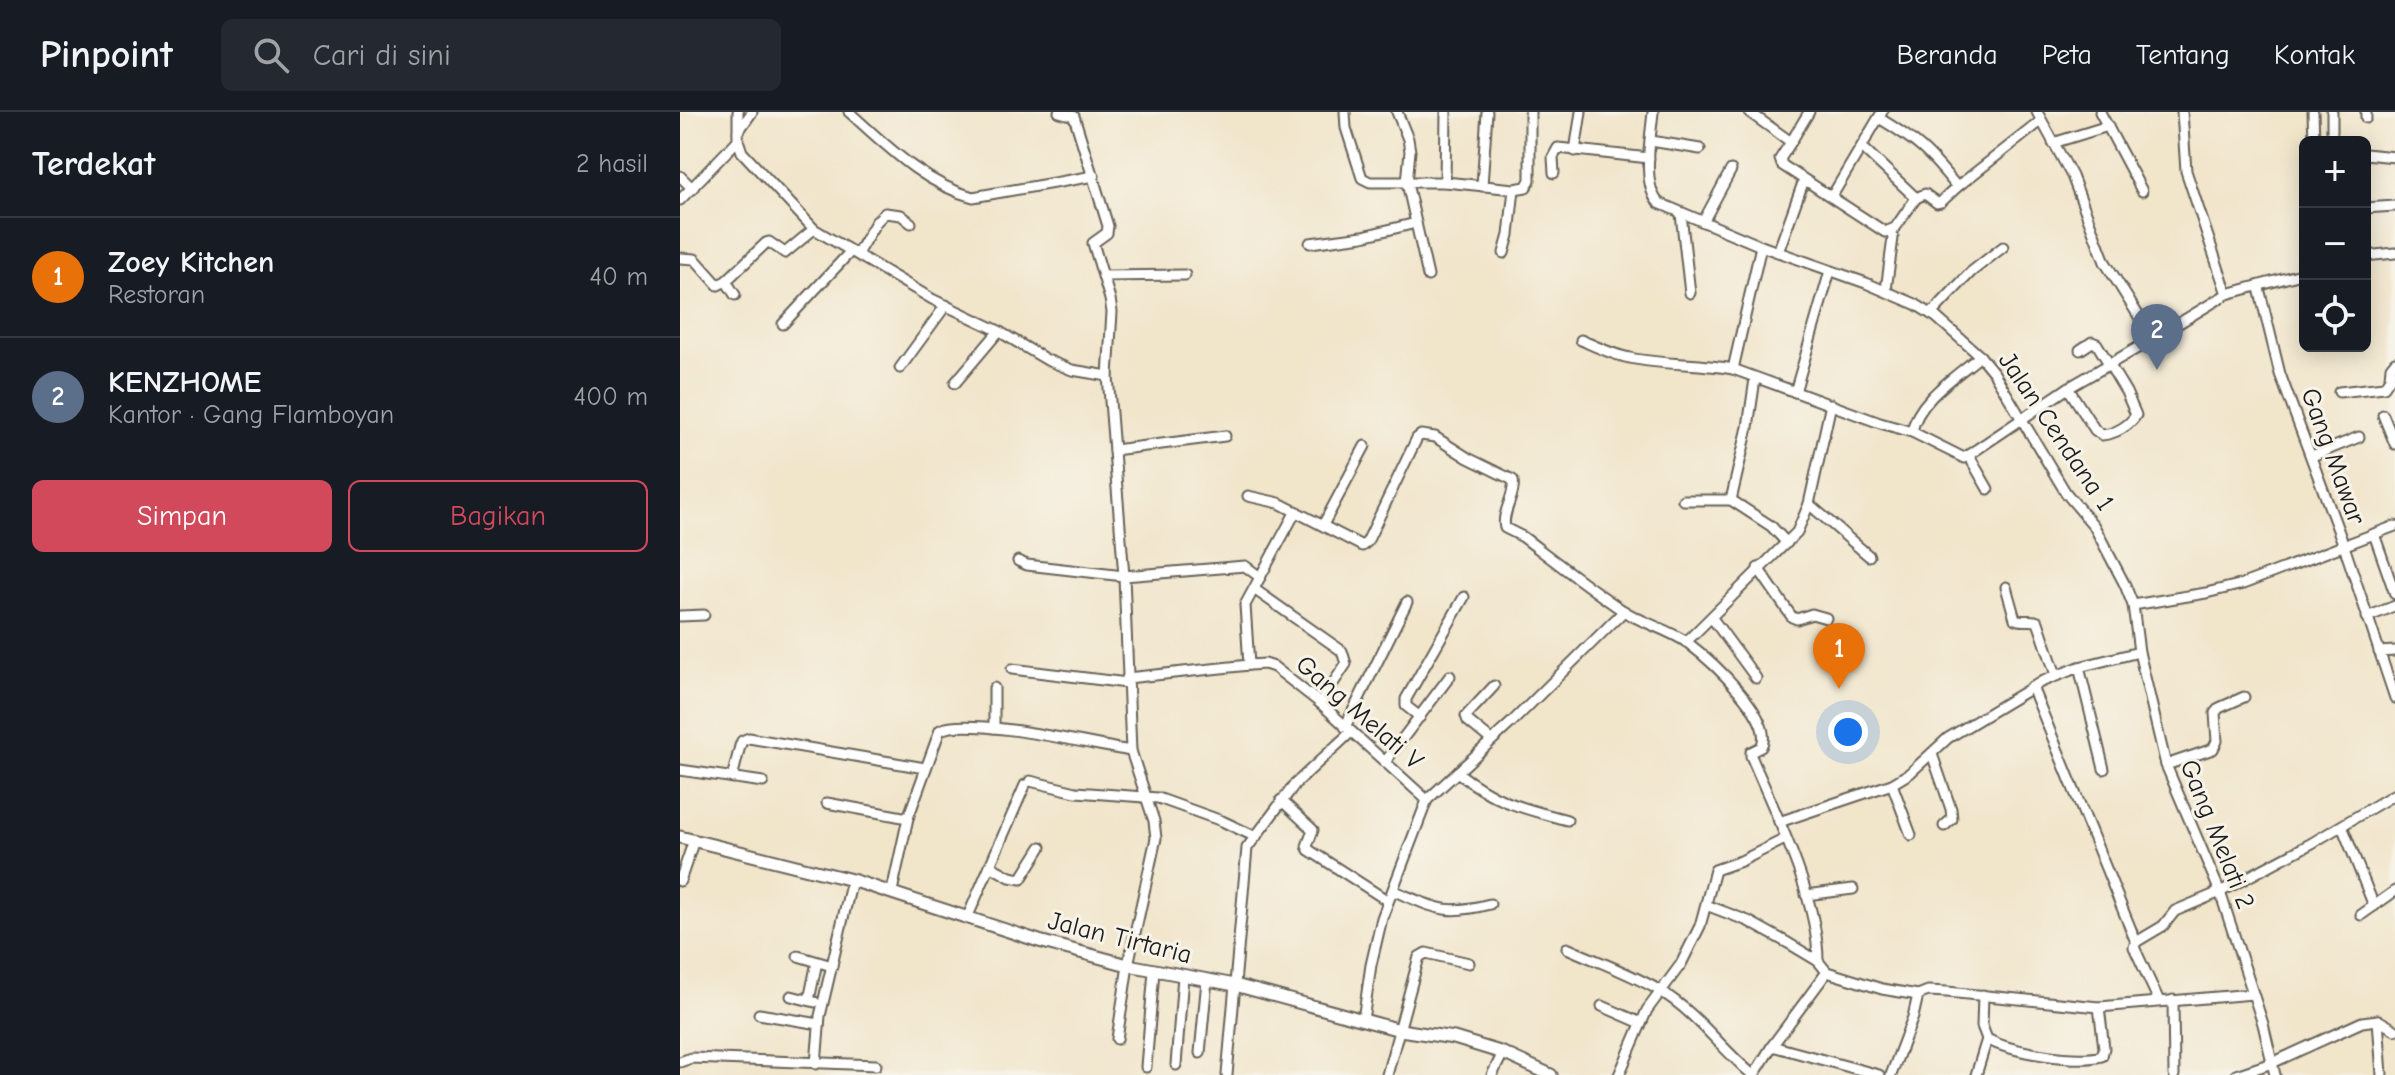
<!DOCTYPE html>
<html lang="id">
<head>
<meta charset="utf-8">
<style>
	:root { --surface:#171b24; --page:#242831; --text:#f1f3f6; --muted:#9ea1a6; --line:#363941; --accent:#d1495b }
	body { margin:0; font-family:"Comic Neue",sans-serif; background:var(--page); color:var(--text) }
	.controls { position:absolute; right:24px; top:24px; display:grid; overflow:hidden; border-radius:12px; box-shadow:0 4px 20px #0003 }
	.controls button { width:72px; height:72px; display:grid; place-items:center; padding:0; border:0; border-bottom:2px solid var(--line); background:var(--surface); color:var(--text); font:40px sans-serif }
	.you { position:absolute; left:1168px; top:620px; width:28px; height:28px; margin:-20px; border:6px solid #fff; border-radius:50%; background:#1a73e8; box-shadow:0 0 0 12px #1a73e833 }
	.badge { display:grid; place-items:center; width:52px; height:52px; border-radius:50%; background:var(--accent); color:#fff; font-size:26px; font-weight:700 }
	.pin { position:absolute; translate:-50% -66px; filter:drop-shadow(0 2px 4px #0008) }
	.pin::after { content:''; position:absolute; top:42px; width:28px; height:24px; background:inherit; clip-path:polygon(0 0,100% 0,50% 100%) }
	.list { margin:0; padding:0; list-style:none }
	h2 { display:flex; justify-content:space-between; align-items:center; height:104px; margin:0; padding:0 32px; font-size:34px }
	h2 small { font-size:26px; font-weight:400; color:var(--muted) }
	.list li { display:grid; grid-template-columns:52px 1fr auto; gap:24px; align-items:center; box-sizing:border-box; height:120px; padding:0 32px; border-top:2px solid var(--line) }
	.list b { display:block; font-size:30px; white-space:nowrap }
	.list p { margin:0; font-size:26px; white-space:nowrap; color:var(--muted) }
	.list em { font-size:26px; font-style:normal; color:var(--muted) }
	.actions { display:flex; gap:16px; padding:24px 32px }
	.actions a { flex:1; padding:18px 0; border:2px solid var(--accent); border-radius:12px; text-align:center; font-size:28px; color:var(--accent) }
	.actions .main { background:var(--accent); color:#fff }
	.icon { flex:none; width:44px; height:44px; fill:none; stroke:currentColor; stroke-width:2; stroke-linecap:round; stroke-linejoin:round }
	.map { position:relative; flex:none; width:1715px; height:963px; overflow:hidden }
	header { display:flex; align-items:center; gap:48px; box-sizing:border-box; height:112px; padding:0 40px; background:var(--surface); border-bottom:2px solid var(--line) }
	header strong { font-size:38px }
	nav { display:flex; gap:44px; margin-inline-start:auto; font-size:28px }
	.search { width:560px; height:72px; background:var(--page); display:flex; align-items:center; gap:20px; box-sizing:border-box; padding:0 28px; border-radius:12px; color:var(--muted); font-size:30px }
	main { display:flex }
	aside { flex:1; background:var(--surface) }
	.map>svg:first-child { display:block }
</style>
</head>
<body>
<header>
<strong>Pinpoint</strong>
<div class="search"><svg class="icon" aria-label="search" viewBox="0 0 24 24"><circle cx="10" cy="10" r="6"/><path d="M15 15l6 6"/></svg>Cari di sini</div>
<nav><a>Beranda</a><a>Peta</a><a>Tentang</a><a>Kontak</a></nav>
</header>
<main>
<aside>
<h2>Terdekat<small>2 hasil</small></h2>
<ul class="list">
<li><span class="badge" style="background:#e8710a">1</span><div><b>Zoey Kitchen</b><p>Restoran</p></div><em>40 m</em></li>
<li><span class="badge" style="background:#5c6f8a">2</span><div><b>KENZHOME</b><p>Kantor · Gang Flamboyan</p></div><em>400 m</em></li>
</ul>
<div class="actions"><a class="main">Simpan</a><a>Bagikan</a></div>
</aside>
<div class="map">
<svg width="1715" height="963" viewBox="0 0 1715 963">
	<rect width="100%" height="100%" fill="#f7f3e8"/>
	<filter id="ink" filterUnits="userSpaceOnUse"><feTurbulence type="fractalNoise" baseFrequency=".0125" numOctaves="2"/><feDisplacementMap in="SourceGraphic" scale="16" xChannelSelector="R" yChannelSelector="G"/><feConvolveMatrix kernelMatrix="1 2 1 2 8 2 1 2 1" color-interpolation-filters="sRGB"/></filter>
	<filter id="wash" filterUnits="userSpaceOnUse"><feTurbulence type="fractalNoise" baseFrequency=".006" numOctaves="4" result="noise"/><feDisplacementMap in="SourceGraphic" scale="32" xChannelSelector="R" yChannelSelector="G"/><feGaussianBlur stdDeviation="1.8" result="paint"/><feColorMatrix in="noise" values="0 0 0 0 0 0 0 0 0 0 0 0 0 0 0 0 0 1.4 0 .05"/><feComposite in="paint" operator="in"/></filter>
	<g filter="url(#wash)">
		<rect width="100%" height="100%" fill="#f1e5ca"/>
	</g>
	<g filter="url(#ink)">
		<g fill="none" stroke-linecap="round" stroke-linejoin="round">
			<g stroke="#676259" stroke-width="13">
				<g id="minor">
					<polyline points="58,0 58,28 62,40 134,117 252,187 315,217 367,248 392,258 428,264 444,464 451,639 474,709 476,726 448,853 437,927"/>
					<path d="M169,0c37,33 75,72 124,85l121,-21"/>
					<polyline points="379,0 394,4 428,114 427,121 413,131 430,187 432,200 428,264"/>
					<polyline points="665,0 666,16 682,66 690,70 765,70 834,77 846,75 850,68 850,0"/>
					<polyline points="717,0 728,27 730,39 727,71 748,164"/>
					<path d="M973,0c-2,24 -12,73 6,91l102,43 105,37 49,21 21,13 44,39 14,17 72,120 28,33 31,59 8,20 6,47 27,113 54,127 43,132 12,51"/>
					<polyline points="1069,0 1111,30 1100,47 1102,53 1205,120 1215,116 1236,86"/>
					<polyline points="1357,0 1392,64 1425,150 1473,227 1547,182 1625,161"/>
					<polyline points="1420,0 1462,79"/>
					<polyline points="1502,0 1506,59 1547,182"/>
					<polyline points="1633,0 1634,29"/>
					<polyline points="1652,0 1652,20"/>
					<polyline points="1686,0 1686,6"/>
					<polyline points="58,20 72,0"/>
					<polyline points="971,29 1020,37"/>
					<polyline points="1111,30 1129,0"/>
					<polyline points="1373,31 1428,14"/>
					<path d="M1182,35l54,51 9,-4 12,9 4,-1 16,-15c-28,-35 -40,-46 -78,-69"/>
					<polyline points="895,39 901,0"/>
					<polyline points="1685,42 1715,45"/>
					<polyline points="874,61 873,45 878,36 969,46"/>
					<polyline points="0,64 13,77"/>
					<polyline points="765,70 766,0"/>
					<polyline points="802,74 807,0"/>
					<polyline points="1277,75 1361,9"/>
					<polyline points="1152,84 1202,0"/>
					<polyline points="0,88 58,28"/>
					<polyline points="1685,96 1715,94"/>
					<polyline points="1001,102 1010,181"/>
					<polyline points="1023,110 1051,58"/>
					<polyline points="630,131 683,124 736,111"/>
					<polyline points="1081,134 1053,257 1200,311 1232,320 1284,346 1388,276 1473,227"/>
					<polyline points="1098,140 1124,68"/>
					<polyline points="824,141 829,123 834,77"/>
					<polyline points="177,142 196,110 205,101 221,103 231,111"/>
					<polyline points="1685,144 1715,141"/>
					<polyline points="0,146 15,147 38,173 46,169"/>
					<polyline points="424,164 505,163"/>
					<polyline points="1579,176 1600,262 1664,434 1715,586"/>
					<polyline points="1206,178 1213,126 1211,119"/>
					<polyline points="55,183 46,169 86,131 89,130 105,141 134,117"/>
					<polyline points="1251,202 1291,160 1323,135"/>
					<polyline points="103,212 171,139"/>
					<path d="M901,228c16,7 32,15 49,18 33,7 68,5 103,11"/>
					<polyline points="220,256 266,193"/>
					<polyline points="275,271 319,219"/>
					<path d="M1388,276l27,42 7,5c13,-1 27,-9 34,-20l-10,-23 -29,-48 -5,-2 -12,8"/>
					<polyline points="1115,280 1150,159"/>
					<polyline points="1659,280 1704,275 1710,266 1711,255 1715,250"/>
					<polyline points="1703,303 1715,332"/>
					<path d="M1232,320c5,-32 45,-56 68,-76"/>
					<polyline points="434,338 545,324"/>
					<polyline points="1289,344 1308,377"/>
					<polyline points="1632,344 1679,325"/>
					<path d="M568,384l31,7 83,43 5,-4 50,-104 4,-3 14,2 33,21 45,22c3,16 -12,32 -8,48l18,9c33,25 65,50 99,73 20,13 46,19 66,33 21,16 89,76 73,104l-10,5v4c25,59 67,142 67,205"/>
					<polyline points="1003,388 1051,388 1091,414 1107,431"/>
					<polyline points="1051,388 1068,315 1075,267"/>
					<polyline points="1129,392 1189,444"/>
					<polyline points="643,413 685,334"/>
					<polyline points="1694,422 1715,482"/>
					<polyline points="338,449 347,453 444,464 565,454 580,465"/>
					<polyline points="1078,456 1112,505 1117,507 1132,502 1146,506"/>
					<path d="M1326,475l9,32c8,4 16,-1 23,3l18,53"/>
					<polyline points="574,477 662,539 666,552 640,591"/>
					<polyline points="1453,493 1526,481 1563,472 1715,414"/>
					<polyline points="0,504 24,503"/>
					<polyline points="1687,505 1715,494"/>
					<polyline points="1032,506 1076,566"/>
					<polyline points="1006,530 1117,420 1129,392 1151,292"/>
					<polyline points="1699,540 1715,539"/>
					<polyline points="569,553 565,493 616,399"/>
					<polyline points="1399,555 1424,657"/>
					<polyline points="332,557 447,571"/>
					<polyline points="447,566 569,553 585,552 594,555 640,591 747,688 702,806 691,853 683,908"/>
					<polyline points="1352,575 1456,830 1454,835 1479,889"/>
					<polyline points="740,605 726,594 726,587 784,485"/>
					<polyline points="665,615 727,490"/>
					<polyline points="314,616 314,576"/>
					<polyline points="811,628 788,609 786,604 814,574"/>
					<polyline points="1252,642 1271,697 1272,707 1264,714"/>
					<polyline points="705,650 770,564"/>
					<polyline points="1486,653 1533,637 1537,629 1535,601 1539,596 1564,585"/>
					<polyline points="0,658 83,670"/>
					<path d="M777,660c40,31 62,35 110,48"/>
					<polyline points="52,666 60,634 62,629 69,626 245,656"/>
					<polyline points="350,669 396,680 478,686 542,709 576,725"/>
					<polyline points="1212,672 1231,723"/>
					<polyline points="601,688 633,718 627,734 629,738 708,789"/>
					<polyline points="747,688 832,610 944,499"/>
					<polyline points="147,691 228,706"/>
					<polyline points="1099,710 1212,672 1230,661 1268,626 1361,570 1399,555 1459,540"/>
					<polyline points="1662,714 1694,794"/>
					<polyline points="310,754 330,765 341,767 361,735"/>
					<polyline points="0,769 14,728"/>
					<path d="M212,779l16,-73 32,-88c29,-14 154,15 191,21"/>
					<path d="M714,779c42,17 50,25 96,13"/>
					<polyline points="1126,783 1173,777"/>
					<polyline points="1026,793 1068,809 1108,831 1138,849 1147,860 1202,877 1238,883 1248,879 1267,880 1419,895 1573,882"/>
					<polyline points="1681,803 1715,779"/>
					<polyline points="288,804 345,673"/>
					<polyline points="1456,830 1483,814 1495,799 1540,780 1632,731 1715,682"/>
					<path d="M887,836c31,14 66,26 95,44 36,22 59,57 91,83"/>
					<polyline points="118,844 152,854"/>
					<path d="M1303,883l-1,31 5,13c23,13 90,24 115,17l2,-8 -5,-41"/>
					<polyline points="111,884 135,890"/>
					<polyline points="129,888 137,850"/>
					<polyline points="1493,888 1494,963"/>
					<polyline points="922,894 961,911"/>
					<polyline points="79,902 139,912"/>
					<polyline points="1698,908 1702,963"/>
					<polyline points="1092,934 1199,963"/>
					<polyline points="520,941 527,868"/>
					<polyline points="0,950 11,946 196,953"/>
					<polyline points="136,952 140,904 172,768"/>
					<polyline points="496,953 503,864"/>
					<polyline points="466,955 474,859"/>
					<polyline points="547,963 567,736 615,672 671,620"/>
					<polyline points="707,963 739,845 746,841 789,851"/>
					<polyline points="812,963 823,941"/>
					<polyline points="939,963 967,898 1001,852 1020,814 1035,758 1061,749 1105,727"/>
					<polyline points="1074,963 1092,934 1147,860"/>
					<polyline points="1211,963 1233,905 1238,883"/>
					<polyline points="1296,963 1307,927"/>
					<polyline points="1556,963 1592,951 1682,910 1698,908 1715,918"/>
				</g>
			</g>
			<g stroke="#676259" stroke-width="15">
				<polyline id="tertiary" points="0,725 172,768 359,829 448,853 555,873 720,918 774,926 823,941 871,963"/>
			</g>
			<use href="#minor" stroke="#fff" stroke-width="9"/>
			<use href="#tertiary" stroke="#fff" stroke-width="11"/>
		</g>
	</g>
	<g text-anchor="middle" stroke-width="6" stroke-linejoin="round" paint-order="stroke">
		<g font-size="26" fill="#1c1c1c" stroke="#f7f3e8">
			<text transform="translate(1377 319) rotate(56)" y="9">Jalan Cendana 1</text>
			<text transform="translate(1654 344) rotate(70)" y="9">Gang Mawar</text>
			<text transform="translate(680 600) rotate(41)" y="9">Gang Melati V</text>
			<text transform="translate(1538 722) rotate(68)" y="9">Gang Melati 2</text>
			<text transform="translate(440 825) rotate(14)" y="9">Jalan Tirtaria</text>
		</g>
	</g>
</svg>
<div class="controls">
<button>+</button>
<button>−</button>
<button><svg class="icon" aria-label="locate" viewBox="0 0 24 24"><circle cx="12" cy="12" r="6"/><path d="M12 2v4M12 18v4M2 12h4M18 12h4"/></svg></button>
</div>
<div class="you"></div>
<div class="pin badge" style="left:1159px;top:577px;background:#e8710a">1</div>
<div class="pin badge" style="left:1477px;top:258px;background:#5c6f8a">2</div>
</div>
</main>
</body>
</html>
